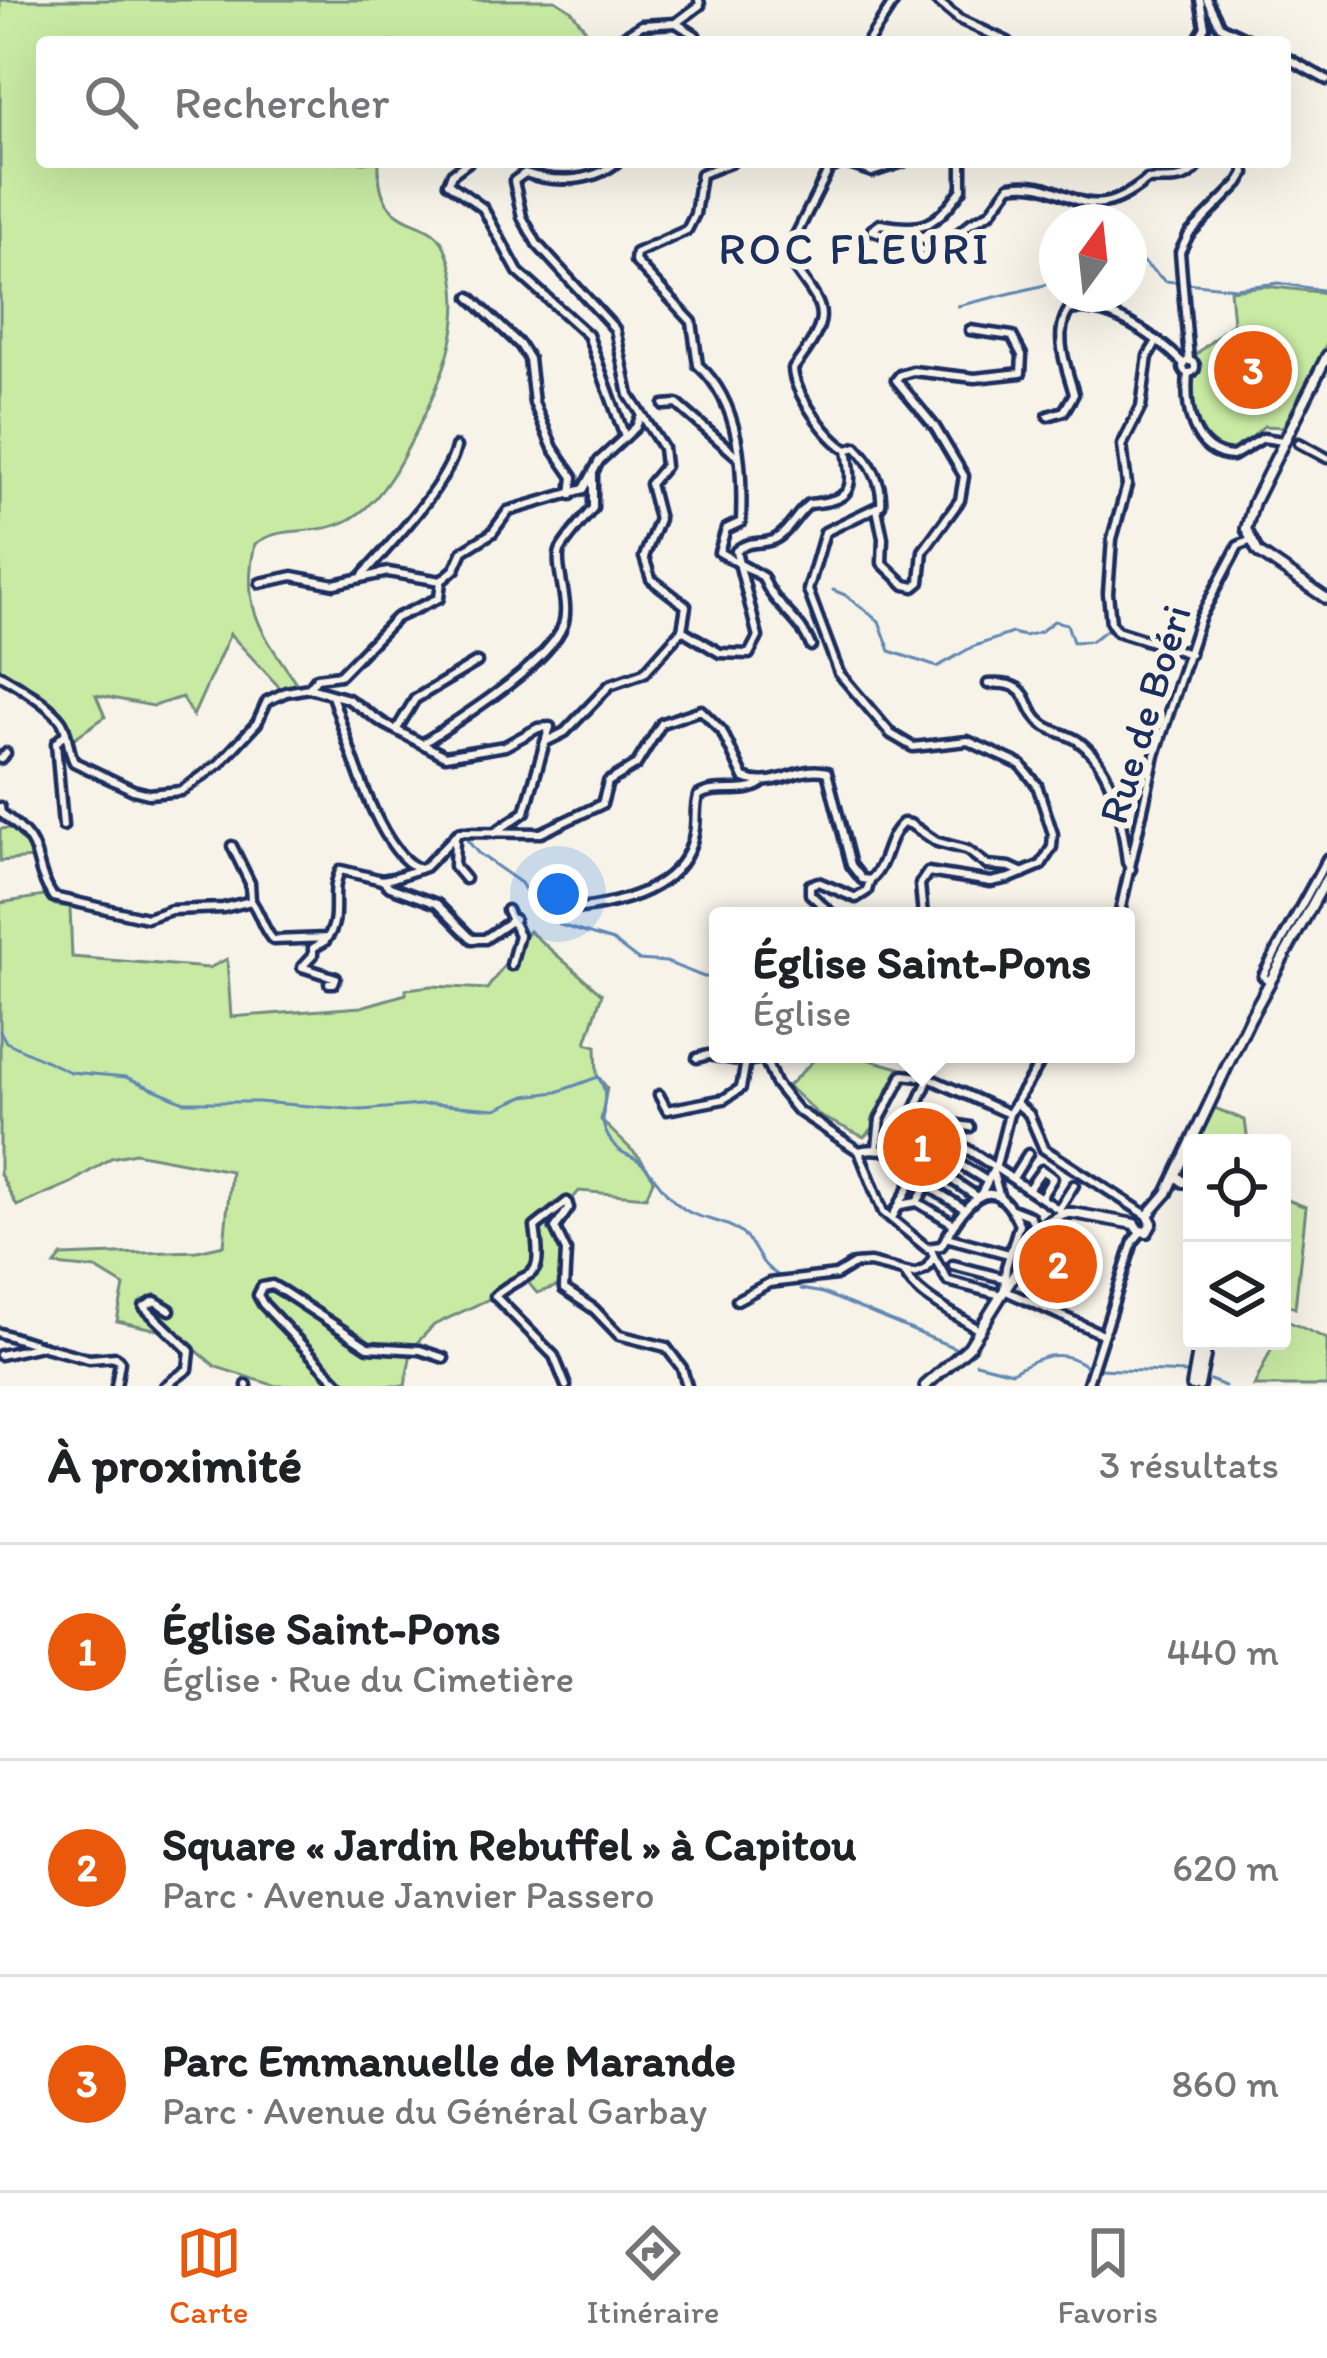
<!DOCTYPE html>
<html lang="fr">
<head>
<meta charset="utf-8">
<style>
	:root { --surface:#fff; --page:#f6f6f6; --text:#202124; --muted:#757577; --line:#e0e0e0; --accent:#ea580c }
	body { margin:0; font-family:Itim,sans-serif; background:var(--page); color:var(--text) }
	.controls { position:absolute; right:36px; bottom:36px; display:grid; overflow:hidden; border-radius:12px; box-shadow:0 12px 48px #0002 }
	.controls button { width:108px; height:108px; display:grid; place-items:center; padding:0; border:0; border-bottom:3px solid var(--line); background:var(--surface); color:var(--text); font:60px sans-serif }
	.compass { position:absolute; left:1039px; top:204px; width:108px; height:108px; border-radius:50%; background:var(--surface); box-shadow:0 12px 48px #0002; rotate:15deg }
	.you { position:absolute; left:558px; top:894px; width:42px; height:42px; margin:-30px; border:9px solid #fff; border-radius:50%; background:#1a73e8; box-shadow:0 0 0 18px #1a73e833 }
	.badge { display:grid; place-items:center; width:78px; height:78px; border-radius:50%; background:var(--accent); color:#fff; font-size:39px; font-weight:700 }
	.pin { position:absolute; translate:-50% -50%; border:6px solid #fff; box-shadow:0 3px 12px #0006 }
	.popup { position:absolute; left:709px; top:907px; width:426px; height:156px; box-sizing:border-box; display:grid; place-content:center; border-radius:12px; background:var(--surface); filter:drop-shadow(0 3px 9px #0005); font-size:39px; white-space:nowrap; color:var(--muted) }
	.popup b { font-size:45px; color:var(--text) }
	.popup::after { content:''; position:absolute; left:50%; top:100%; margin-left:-24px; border:24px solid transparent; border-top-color:var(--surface) }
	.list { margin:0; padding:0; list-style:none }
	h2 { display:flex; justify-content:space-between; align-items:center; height:156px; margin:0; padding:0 48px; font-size:51px }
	h2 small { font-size:39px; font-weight:400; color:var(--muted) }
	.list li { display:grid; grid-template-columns:78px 1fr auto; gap:36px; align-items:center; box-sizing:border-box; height:216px; padding:0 48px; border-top:3px solid var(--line) }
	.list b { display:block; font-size:45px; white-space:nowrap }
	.list p { margin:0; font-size:39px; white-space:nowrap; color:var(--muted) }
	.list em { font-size:39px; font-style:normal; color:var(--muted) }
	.icon { flex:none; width:66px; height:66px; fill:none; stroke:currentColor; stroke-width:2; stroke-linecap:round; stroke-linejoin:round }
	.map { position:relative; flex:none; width:1327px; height:1386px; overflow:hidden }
	.search { position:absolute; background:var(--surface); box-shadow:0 12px 48px #0002; left:36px; right:36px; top:36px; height:132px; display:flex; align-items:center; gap:30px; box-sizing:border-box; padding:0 42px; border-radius:12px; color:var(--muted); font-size:45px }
	.sheet { height:804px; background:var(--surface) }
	nav { display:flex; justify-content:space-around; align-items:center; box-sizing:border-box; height:168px; border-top:3px solid var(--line); background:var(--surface); font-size:33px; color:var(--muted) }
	nav a { display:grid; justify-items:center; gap:6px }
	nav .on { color:var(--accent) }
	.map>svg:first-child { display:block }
</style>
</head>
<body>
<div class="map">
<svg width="1327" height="1386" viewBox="0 0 1327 1386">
	<rect width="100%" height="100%" fill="#f7f3e8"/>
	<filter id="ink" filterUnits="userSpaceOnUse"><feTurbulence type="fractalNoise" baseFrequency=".00833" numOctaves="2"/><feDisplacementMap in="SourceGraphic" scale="24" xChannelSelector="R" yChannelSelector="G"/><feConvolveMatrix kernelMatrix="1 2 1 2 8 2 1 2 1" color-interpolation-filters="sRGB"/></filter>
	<g filter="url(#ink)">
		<g fill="#c8eaa3" stroke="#728c80" stroke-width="3">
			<path d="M0,0h555l16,10 17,23 -2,9h-544v120h337c-3,74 51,49 66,86 27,64 -1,127 -29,184 -14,28 -32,64 -58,82 -37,27 -72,7 -103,30 -15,64 7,89 42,140l-15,6 -52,-56 -37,82 -11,-19 -29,9 -57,-11 9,22 -35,24c-7,-30 -43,-54 -70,-67z"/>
			<path d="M1265,286l62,7v50l-44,84 -19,-1 -28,26c-49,-2 -46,-62 -42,-96l39,-33 -3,-33z"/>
			<polygon points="18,827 33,858 0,861 0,829"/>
			<polygon points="44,896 55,905 70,907 72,957 209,968 227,959 231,1017 361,1007 406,994 406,989 432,986 487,989 529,931 602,994 586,1043 596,1046 597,1075 607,1088 601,1120 640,1158 654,1179 646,1197 579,1191 551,1225 562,1252 558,1286 537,1293 527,1281 434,1325 412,1348 405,1386 276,1386 216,1367 177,1334 117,1321 124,1286 96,1269 55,1265 62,1256 197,1251 224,1245 231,1171 135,1153 111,1158 71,1183 17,1206 0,1174 0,903"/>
			<polygon points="820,1054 849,1054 899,1068 872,1120 875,1126 864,1137 820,1116 788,1086"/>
			<polygon points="1212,1107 1245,1120 1248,1143 1198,1143"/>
			<polygon points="1282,1198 1306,1207 1295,1308 1282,1302"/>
			<polygon points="1285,1320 1327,1339 1327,1386 1254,1386 1275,1341 1282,1341"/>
		</g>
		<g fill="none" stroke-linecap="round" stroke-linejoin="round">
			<g stroke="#6188b3" stroke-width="3">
				<polyline points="1129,260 1143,262 1165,281 1236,288 1279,283 1327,291"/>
				<polyline points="958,306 1045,285 1057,278"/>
				<polyline points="833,590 845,595 879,621 890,651 937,667 972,647 1012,633 1024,636 1040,632 1054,621 1067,624 1073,642 1091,641 1108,629"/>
				<polyline points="463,835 478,853 521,883 527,893 546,902 560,925 613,941 638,960 666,962 704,977 718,977"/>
				<path d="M0,1031l6,11 64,30 56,5 58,25h74l104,8 70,-6 64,5 29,-13 32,-4 41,-15c18,25 -9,39 17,69 6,8 16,9 24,15 19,15 27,41 54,53 14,6 31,7 44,16 24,16 16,32 44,47"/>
				<polyline points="801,1289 823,1293 955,1348"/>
				<path d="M976,1363l36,9c25,-15 47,-25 73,-7"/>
				<polyline points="1099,1369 1187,1373"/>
				<polyline points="1210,1380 1225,1386"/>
			</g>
			<g stroke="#1b2f5e" stroke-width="15">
				<g id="minor">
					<polyline points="936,0 959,19 1008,42"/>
					<polyline points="1207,0 1220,26 1254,42"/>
					<polyline points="676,23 700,5 699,0"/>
					<polyline points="676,23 695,35 698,42"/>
					<polyline points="615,42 642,25 676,23"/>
					<polyline points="868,42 895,0"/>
					<polyline points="1196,42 1205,27 1200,0"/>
					<polyline points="1285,57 1327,80"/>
					<polyline points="468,162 452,174 448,183 483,208 518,272 588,335 625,437"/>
					<path d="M617,162c-25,21 -63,21 -92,11l-11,8 8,36 15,27 78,85 14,66 34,53 2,18 -15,18 9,35 -15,38 7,22 35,27 -4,24"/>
					<path d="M732,162l-31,12 -6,40 -8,16 -51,23 -1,8 57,61 6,43c43,38 45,104 43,157l-15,7 -7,23 44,25c10,29 37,40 48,69"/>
					<polyline points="866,162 872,172"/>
					<path d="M872,230l56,22 10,-1 33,-28 19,-10 20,-27c59,-11 70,49 137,-6 24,-2 39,5 54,-18"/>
					<path d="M872,230l8,-6c46,8 55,1 82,-35v-27"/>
					<polyline points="470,297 520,345 529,359 534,403 553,448 573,477 571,495"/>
					<polyline points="1156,343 1148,356 1141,407 1122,445 1127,485 1112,539 1108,593 1111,623 1117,631 1190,654"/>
					<polyline points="1189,360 1180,252 1189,234 1239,183 1245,173 1243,162"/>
					<circle cx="1189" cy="367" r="6"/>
					<path d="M1188,373c-3,33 3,81 45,83l30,-18 20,3"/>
					<polyline points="664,405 677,404 738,457"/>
					<path d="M1048,416l16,-5 10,-17c-7,-26 -22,-59 -5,-84 39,-7 88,27 114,53"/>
					<polyline points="1299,443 1327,458"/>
					<path d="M847,450c-20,-12 -53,-57 -54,-81 46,-61 29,-59 -7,-114l43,-86 14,-7 29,10 31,-10"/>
					<polyline points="877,509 883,538 882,563 905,585 914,587 920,582 923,551 960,500 964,476 935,427 896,380 900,375 913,371 975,378 1021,373 1022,355 1012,336 970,330"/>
					<path d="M363,575c26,-29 85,-91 93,-128"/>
					<polyline points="260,583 293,576 334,584 388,572 441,581 455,569 463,551 492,533 508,511 584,489 599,461 636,427 640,417"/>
					<path d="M682,630l38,23 29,1 9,-17 -22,-86c12,-11 23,-6 37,-11 15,-6 23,-26 36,-36 43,-4 45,-13 38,-54l9,-3c14,14 27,37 25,58l-56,27 -17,58 31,83 52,61 22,13 55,-6 53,24 16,20 16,49 -1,13 -11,18 -31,13 -19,4 -63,-10 -8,12 3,32"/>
					<path d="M0,675c16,9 55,33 63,49 5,11 5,26 11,38l59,28 16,4 32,-3 38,-27 38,-41 10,-22 19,-9 23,-4 8,-10 23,-3 56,-57 43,-20 2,-17"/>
					<path d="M988,684c48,-4 32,24 56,41 10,7 24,9 34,16 37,27 44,80 49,121l4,7"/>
					<polyline points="309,688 348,699 383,723 445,756 505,746 538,728 550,727 546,739"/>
					<path d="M332,696c16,43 44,155 87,173"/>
					<polyline points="397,729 415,699 477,662"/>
					<path d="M422,744c36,-24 126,-79 141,-119 8,-22 -9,-59 -3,-74 2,-6 27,-36 33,-43v-33"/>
					<polyline points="0,759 6,753"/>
					<path d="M0,807l1,6c49,35 27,45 52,84l94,21 24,-8 52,-2 28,-7"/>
					<polyline points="63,826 56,743 65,734"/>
					<polyline points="494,833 525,812 545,742 565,732 610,685 644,673 682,630"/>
					<polyline points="455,839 454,866 465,879"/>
					<polyline points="232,846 250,883 251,901"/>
					<polyline points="382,880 390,887 437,904 472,939 485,939 514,919"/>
					<path d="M251,901c10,13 11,27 22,39l54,-2c16,-20 1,-47 14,-68l41,10 11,-2 32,-11 34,-35 82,1 61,-29 6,-22 28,-17 26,-42 39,-13 21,21 22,47c31,13 53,-14 83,-6l24,93 11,14 8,1c18,-15 15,-42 33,-57l7,1 27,18 30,8 20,15 23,2 13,6"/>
					<polyline points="507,910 519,935 511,965"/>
					<path d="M563,910c49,-4 120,-18 131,-76 3,-14 0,-25 4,-38 20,-12 44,0 63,-12"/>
					<polyline points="834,916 810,894 810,885 818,882 856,898 867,891 870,880"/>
					<polyline points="1119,916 1155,755 1200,618 1238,546 1249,541"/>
					<polyline points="325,941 313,948 313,955 302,967 336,978 334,983 329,983"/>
					<polyline points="1269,981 1263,976 1266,970 1327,859"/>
					<path d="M763,1054l12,29 22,27 62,41 24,61 44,36 14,-2c20,-34 49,-86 78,-22l-13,43 -2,23 98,44"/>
					<polyline points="697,1058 708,1055 746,1061"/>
					<polyline points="929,1078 912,1117 970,1127"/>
					<polyline points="659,1095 667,1110 724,1099 741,1088 746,1061 763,1058"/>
					<polyline points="1017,1104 1029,1114 1044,1149 1145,1214"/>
					<polyline points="877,1147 880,1119 903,1075 929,1078 1009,1114"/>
					<path d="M859,1151c27,-7 49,10 74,8l8,-23h6l117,77"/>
					<polyline points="936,1169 976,1196"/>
					<polyline points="993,1173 1000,1198"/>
					<polyline points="1013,1178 1028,1154"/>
					<polyline points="926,1185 963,1208"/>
					<polyline points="1029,1188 1042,1170 1053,1178 1042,1196"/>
					<polyline points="981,1194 996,1165 1009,1114 1045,1054"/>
					<polyline points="567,1202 569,1208 555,1228 566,1251 564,1289 594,1309 619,1335 666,1347 682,1368 687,1386"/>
					<polyline points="917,1202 954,1224"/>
					<polyline points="900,1205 917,1202 945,1155 987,1181"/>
					<polyline points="1060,1207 1074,1185"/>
					<polyline points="1012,1209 1030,1216 1038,1233"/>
					<polyline points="892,1218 923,1161"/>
					<polyline points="946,1237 1009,1254"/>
					<polyline points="934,1257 948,1281 1001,1295"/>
					<polyline points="953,1265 1003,1278"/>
					<path d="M905,1273c10,23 53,42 75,58"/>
					<polyline points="737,1300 769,1283 836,1275 854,1264 870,1263 914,1274 926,1269 934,1257 931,1249"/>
					<polyline points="0,1333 38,1345"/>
					<polyline points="0,1355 41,1346 89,1359 116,1357 120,1362 116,1386"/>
					<polyline points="165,1386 188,1369 190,1351 144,1307 155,1301 170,1310"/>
					<polyline points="247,1386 247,1385"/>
					<polyline points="341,1386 263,1304 258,1295 262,1287 272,1285 284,1292 368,1347 420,1350 444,1358"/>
					<path d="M566,1386l-12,-30 -59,-60c36,-31 49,-9 40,-69l32,-25"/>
					<polyline points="1087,1386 1133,1242 1141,1232"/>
				</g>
			</g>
			<g stroke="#1b2f5e" stroke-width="16">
				<polyline id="tertiary" points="925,1386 969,1347 1047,1222 1064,1213 1073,1213 1134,1224 1139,1231 1147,1232 1152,1223 1148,1215 1167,1193"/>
			</g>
			<g stroke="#1b2f5e" stroke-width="16">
				<g id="secondary">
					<polyline points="1327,356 1254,502 1246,529 1258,552 1327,599"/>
					<polyline points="1191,1168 1192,1167"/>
					<polyline points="1177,1176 1183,1182 1192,1181"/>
					<polyline points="1167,1193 1249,1020 1327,878"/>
					<polyline points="1192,1386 1200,1341"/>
					<polyline points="1199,1386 1208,1341"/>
				</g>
			</g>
			<use href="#minor" stroke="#f7f3e8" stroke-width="6"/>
			<use href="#tertiary" stroke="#f7f3e8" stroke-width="8"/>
			<use href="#secondary" stroke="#f7f3e8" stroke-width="8"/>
		</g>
	</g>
	<g text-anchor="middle" stroke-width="12" stroke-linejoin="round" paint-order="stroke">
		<g font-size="42" fill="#1b2f5e" stroke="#f7f3e8">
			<text transform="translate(1144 714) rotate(-73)" y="15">Rue de Boéri</text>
		</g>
		<g font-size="45" letter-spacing="3" fill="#1b2f5e" stroke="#f7f3e8">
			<text x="855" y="264">ROC FLEURI</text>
		</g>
	</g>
</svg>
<div class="controls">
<button><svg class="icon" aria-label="locate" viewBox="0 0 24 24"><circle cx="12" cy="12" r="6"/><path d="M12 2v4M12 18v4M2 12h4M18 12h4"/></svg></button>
<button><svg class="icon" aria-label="layers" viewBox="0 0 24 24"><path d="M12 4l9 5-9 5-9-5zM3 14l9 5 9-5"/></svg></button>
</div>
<svg class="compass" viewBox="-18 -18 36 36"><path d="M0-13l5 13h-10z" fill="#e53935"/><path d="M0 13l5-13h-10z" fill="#757577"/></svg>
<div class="you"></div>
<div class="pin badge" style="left:922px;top:1147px">1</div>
<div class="popup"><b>Église Saint-Pons</b>Église</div>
<div class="pin badge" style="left:1058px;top:1264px">2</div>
<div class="pin badge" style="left:1253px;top:370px">3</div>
<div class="search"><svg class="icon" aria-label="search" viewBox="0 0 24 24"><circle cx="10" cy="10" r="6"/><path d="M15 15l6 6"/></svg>Rechercher</div>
</div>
<section class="sheet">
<h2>À proximité<small>3 résultats</small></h2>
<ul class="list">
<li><span class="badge">1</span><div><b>Église Saint-Pons</b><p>Église · Rue du Cimetière</p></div><em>440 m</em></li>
<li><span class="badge">2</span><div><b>Square « Jardin Rebuffel » à Capitou</b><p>Parc · Avenue Janvier Passero</p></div><em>620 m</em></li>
<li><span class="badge">3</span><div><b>Parc Emmanuelle de Marande</b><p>Parc · Avenue du Général Garbay</p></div><em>860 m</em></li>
</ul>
</section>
<nav>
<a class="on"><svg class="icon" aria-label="map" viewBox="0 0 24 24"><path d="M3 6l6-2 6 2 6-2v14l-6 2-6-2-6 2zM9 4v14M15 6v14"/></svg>Carte</a>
<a><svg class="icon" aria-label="directions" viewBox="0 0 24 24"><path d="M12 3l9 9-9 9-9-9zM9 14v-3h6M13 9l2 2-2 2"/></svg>Itinéraire</a>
<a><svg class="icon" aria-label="saved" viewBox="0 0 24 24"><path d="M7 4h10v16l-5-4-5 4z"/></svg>Favoris</a>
</nav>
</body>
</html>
